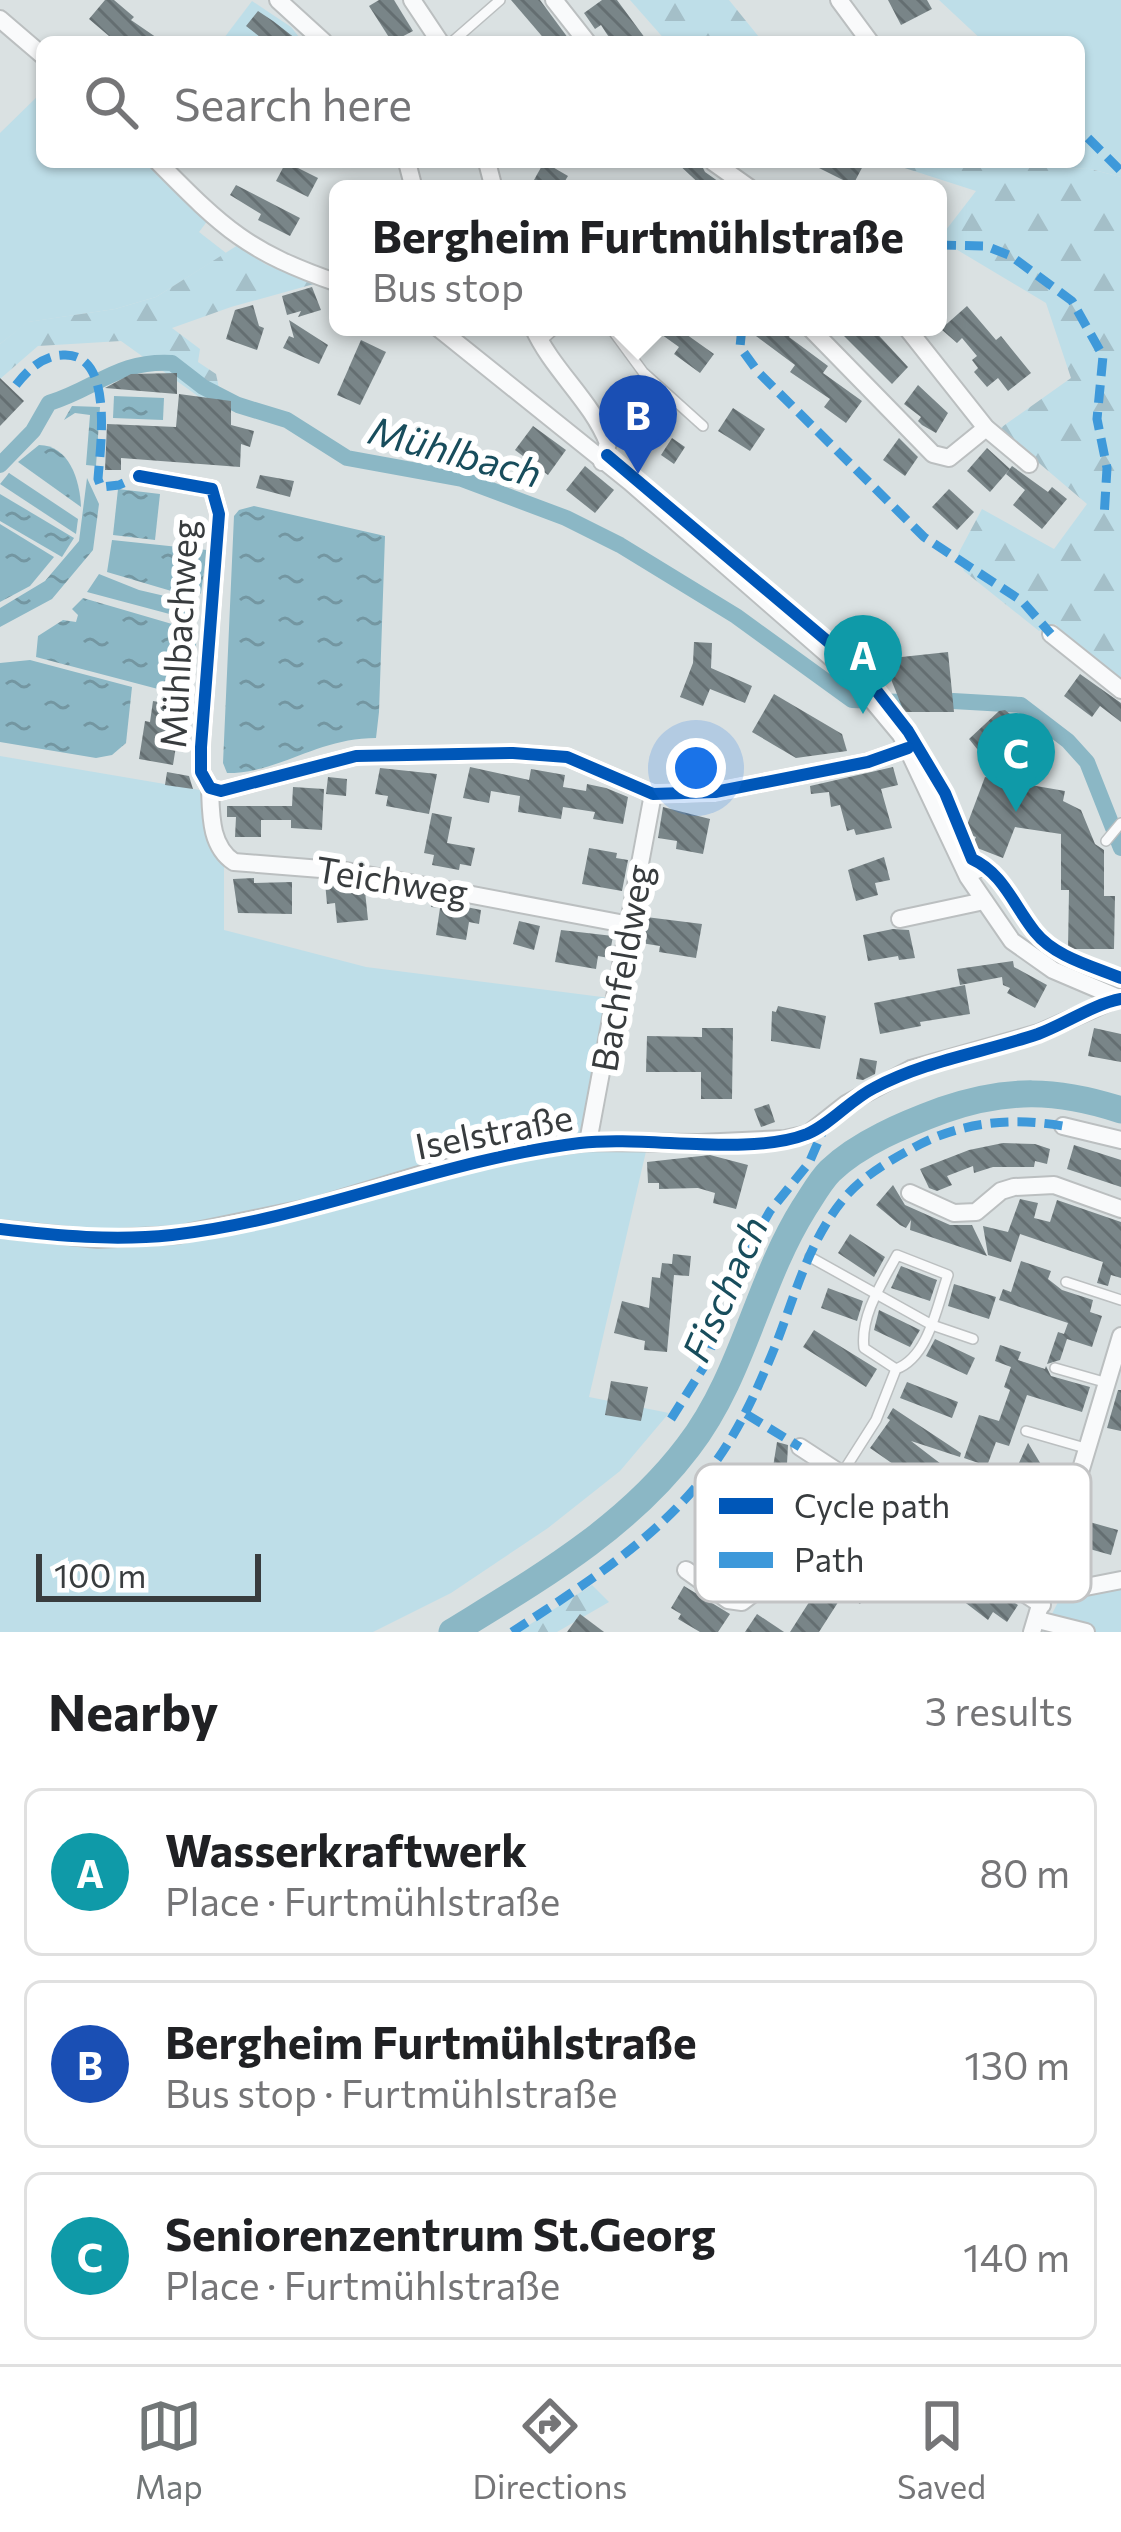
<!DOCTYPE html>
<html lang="en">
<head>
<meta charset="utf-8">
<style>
	:root { --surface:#fff; --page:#f6f6f6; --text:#202124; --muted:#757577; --line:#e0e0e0; --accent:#717677 }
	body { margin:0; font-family:Commissioner,sans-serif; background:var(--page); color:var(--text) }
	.scale { position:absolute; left:36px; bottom:30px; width:225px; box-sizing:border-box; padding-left:12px; border:6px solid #383c3e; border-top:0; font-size:33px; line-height:42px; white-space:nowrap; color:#383c3e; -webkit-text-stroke:9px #fff; paint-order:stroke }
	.you { position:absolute; left:696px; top:768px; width:42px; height:42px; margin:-30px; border:9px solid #fff; border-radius:50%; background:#1a73e8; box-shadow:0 0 0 18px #1a73e833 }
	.badge { display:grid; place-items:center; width:78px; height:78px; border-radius:50%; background:var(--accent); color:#fff; font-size:39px; font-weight:700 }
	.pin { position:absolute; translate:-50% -99px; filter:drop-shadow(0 3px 6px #0008) }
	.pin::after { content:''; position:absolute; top:63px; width:42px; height:36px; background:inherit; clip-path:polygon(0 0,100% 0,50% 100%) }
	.popup { position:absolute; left:329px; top:180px; width:618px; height:156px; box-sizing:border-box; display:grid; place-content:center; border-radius:18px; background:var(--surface); filter:drop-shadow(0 3px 9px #0005); font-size:39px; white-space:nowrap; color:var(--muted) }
	.popup b { font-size:45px; color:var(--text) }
	.popup::after { content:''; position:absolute; left:50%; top:100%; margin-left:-24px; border:24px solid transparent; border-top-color:var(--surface) }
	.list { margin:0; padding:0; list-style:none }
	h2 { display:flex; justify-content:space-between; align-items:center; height:156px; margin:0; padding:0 48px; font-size:51px }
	h2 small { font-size:39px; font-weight:400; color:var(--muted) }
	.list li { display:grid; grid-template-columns:78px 1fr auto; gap:36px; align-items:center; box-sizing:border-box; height:168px; margin:0 24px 24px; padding:0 24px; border:3px solid var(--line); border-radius:18px }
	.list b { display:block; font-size:45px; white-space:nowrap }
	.list p { margin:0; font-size:39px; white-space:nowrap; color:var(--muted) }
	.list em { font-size:39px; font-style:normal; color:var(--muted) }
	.icon { flex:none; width:66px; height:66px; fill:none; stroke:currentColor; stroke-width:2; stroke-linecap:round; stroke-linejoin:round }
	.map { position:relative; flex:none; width:1121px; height:1632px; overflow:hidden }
	.search { position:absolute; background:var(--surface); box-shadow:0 3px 9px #0004; left:36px; right:36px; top:36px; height:132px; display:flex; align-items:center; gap:30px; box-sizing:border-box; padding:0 42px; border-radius:18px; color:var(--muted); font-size:45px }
	.sheet { height:732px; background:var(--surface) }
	nav { display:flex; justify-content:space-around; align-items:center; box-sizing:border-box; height:168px; border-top:3px solid var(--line); background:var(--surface); font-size:33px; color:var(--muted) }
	nav a { display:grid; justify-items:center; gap:6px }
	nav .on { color:var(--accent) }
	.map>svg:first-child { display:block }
</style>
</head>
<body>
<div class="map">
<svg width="1121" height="1632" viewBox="0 0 1121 1632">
	<defs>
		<pattern id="forest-firs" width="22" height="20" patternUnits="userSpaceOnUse" patternTransform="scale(3)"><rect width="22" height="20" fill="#bedee8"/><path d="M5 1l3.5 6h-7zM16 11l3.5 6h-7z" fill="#a4bfc8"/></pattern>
		<pattern id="water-ripples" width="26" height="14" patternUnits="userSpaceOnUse" patternTransform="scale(3)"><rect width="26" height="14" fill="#8bb7c5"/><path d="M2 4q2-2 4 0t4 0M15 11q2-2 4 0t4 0" fill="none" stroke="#7396a1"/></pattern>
		<pattern id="building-back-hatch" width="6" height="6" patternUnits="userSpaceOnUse" patternTransform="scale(3)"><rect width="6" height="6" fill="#798588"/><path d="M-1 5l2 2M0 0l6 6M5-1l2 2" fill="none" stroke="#646e71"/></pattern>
	</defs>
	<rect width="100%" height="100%" fill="#dae1e2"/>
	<g fill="#bedee8">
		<polygon points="939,0 1121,0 1121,177 1090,169 1029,167 1021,162 1079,162 1079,42 984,42"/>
		<polygon points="252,1 291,27 303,42 221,42"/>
		<polygon points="42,92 42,162 147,162 208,220 199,232 226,253 156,297 115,309 28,322 0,344 0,133"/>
		<path d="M0,756l200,34c9,24 4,58 24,76v64l142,37 244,31 -29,151 66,-2 -58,250 80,16 -49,58 -72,57 -97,65 -78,39h-373z"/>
		<polygon points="1121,1583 1121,1632 1043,1632 1060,1598"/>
	</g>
	<g fill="url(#forest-firs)">
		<polygon points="630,0 729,0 763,42 667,42"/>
		<polygon points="886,162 1021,162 1029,167 1090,169 1121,177 1121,686 1055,624 1039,631 964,571 958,554 982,509 1054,549 1087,504 999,429 1071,378 1046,303 939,239 976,191"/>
		<polygon points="238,245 265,264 314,284 231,307 172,328 200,349 198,362 216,374 219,388 209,404 121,341 38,346 0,379 0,344 27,322 115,309 156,297"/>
		<polygon points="592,1585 609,1602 557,1632 518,1632"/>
	</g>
	<g fill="url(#water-ripples)">
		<polygon points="114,396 164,398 163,420 113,418"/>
		<polygon points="72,406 100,407 96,466 86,465 90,415 75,413 64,420"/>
		<path d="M39,445c30,0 41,35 42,62l-63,-45z"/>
		<polygon points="9,473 78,519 76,534 0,484"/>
		<polygon points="87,478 99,504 93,550 52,599 0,627 0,608 45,581 79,541"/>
		<polygon points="118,489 160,494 155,540 113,535"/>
		<polygon points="0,494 74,538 62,557 0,521"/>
		<path d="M254,506l131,30 -6,176 -3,26c-59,0 -96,35 -149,35l-4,-10 11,-247 5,-6z"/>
		<polygon points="0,524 54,557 30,586 0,602"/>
		<polygon points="112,540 207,550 201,593 195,598 107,572"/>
		<polygon points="99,574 139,590 199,604 192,620 87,592"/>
		<polygon points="83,598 196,631 196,655 185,692 177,694 36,657 38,636 63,620 76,622 78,615 72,609"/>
		<polygon points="30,660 132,687 126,743 112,755 96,758 0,742 0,663"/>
	</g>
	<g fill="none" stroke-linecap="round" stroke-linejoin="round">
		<g stroke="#8bb7c5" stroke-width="16">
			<path d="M0,465l33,-34 16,-28c48,-15 69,-43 123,-40l31,24 35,18 49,15 60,38 115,21 104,39 54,27 116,71 116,84 50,2"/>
			<polyline points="953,701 1021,705 1068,741 1087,762 1121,848"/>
		</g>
		<path stroke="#8bb7c5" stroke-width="27" d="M452,1632c86,-53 174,-103 236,-185 55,-71 69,-164 116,-239 8,-12 16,-27 26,-37 29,-28 75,-47 113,-61 64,-22 114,-21 178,0"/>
	</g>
	<g fill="url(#building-back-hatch)">
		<polygon points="105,0 114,0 134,17 131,20 163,42 116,42 89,19"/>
		<polygon points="379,0 394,0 413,31 392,42 369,6"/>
		<polygon points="511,0 540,0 571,42 547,42"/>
		<polygon points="602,0 617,0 648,42 612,42 601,25 595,29 584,13"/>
		<polygon points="888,0 927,0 932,9 901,25"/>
		<polygon points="258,11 273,21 300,42 256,42 260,37 246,26"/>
		<polygon points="286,162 318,178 308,197 276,181"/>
		<polygon points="544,162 568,176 560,189 529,189"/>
		<polygon points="676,162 700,162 705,172 729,189 705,189"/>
		<polygon points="807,162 865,162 853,185"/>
		<polygon points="236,185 300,218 290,236 258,220 261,214 230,195"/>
		<polygon points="312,287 321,310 298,317 301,311 287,315 282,296"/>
		<polygon points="253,305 259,326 264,328 257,350 226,339 235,310"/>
		<polygon points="967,306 996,340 1001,336 1031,373 1008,391 998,378 987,387 974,372 978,368 972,360 977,356 962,338 957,343 941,329"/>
		<polygon points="289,320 328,345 319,364 283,348 289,336 294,338"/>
		<polygon points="651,327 676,327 714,354 700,373 674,354 679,347"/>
		<polygon points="762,327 796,327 789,337 828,366 823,373 862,401 846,423 824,407 830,399 790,372 795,365 756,336"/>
		<polygon points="835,327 871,327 908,367 892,384"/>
		<polygon points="361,340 386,352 360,405 337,395"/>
		<polygon points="177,373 177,394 105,388 131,374"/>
		<polygon points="0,378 24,401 0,426"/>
		<polygon points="918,385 948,413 936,433 922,425 918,421 921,417 904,404"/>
		<polygon points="179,394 231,401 231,425 254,431 250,447 241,444 240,467 121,458 121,470 105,470 107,424 176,427"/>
		<polygon points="733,408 765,429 750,451 718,431"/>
		<polygon points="533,426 566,450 548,475 515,450"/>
		<polygon points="672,438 685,447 674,464 661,455"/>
		<polygon points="899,438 918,457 905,476 883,460"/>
		<polygon points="987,448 1010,469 990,492 967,471"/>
		<polygon points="585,466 614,490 595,513 566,490"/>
		<polygon points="1012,466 1048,492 1052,487 1067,499 1042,529 1013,505 1025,490 1006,474"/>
		<polygon points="260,475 294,481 290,497 256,488"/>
		<polygon points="949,489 974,512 957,530 932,507"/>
		<polygon points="694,642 712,643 711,668 752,686 745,703 710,689 703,706 680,697 693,663"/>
		<polygon points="948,652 954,712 904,712 883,659"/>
		<polygon points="1080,674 1121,703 1121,722 1100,706 1092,717 1064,696"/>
		<polygon points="774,694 842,734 847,751 796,758 752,732"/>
		<polygon points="153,701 189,707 186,722 180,721 173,765 139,759 145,721 150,722"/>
		<polygon points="1005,710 1021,723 1025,717 1048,736 1033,757 1010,740 1006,744 1000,740 982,755 969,739 999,711"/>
		<polygon points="470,767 529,780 531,769 565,775 563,787 586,791 587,784 606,788 628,797 623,824 593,819 595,812 563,807 561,819 518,812 520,796 491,791 489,803 463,798"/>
		<polygon points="893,767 898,785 881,789 892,828 856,835 854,829 847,831 840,805 831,807 829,792 811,794 810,786"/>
		<polygon points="380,768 437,774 429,814 386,806 388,796 375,794"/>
		<polygon points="167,772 189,776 193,789 165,785"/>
		<polygon points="328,777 347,779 346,796 326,794"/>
		<polygon points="985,777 1065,791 1063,801 1081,810 1095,844 1104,850 1104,896 1115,896 1114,949 1068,949 1069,890 1061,890 1061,834 1015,827 1003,858 972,846 976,837 964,833"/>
		<polygon points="293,787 324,789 322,830 291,828 291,820 261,820 261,837 235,837 236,817 227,817 227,806 292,806"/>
		<polygon points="663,807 710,819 703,854 676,849 677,841 658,838"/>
		<polygon points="432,813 452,817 447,843 475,848 471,866 460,864 459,870 432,865 434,855 424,853"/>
		<polygon points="589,848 617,853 616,858 628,860 622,891 582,884"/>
		<polygon points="884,857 890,880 875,883 878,895 856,901 848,870"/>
		<polygon points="254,878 254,883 292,882 292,914 238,913 233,879"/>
		<polygon points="325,882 347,884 348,893 365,891 368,920 337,923 335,903 327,904"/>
		<polygon points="432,900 481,910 479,924 469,922 466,940 436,935 440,908 431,907"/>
		<polygon points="646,917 702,924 696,958 659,952 660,946 641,943"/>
		<polygon points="519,921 540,926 534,950 513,944"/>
		<polygon points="893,929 909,930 915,958 899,960 898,956 868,961 863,935"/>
		<polygon points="561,930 613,936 609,958 598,956 596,969 555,962"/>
		<polygon points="1013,961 1014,967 1047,985 1035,1008 1007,993 1010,988 1003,985 1002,977 960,985 957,969"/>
		<polygon points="965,985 970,1014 920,1022 921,1026 880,1034 874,1003"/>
		<polygon points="778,1006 826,1016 820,1049 771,1041 772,1011 776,1012"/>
		<polygon points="702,1028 733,1028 732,1099 701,1099 701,1072 646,1072 647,1036 702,1037"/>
		<polygon points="1094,1028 1121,1034 1121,1062 1088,1056"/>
		<polygon points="860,1058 877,1061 875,1074 863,1080 856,1079"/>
		<polygon points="769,1104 775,1122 761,1127 754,1109"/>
		<polygon points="1003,1143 1035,1144 1050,1149 1047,1164 1035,1161 1034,1167 993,1167 974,1173 973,1166 947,1176 952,1185 937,1191 929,1188 920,1169 969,1150"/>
		<polygon points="1074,1145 1121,1160 1121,1187 1067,1169"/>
		<polygon points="710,1155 748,1165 736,1209 713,1203 715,1193 698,1188 659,1189 659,1183 648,1183 647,1162"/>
		<polygon points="893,1185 905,1205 950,1225 972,1225 987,1256 910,1230 911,1220 906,1228 900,1225 876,1205"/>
		<polygon points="1020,1199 1038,1203 1034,1218 1050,1222 1057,1200 1121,1222 1121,1278 1111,1275 1108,1286 1097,1283 1103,1262 1020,1234 1011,1262 988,1255 983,1226 1008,1232"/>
		<polygon points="850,1234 885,1257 874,1277 838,1253"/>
		<polygon points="673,1254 691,1256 689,1276 674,1275 667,1352 644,1350 645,1341 614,1333 622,1301 649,1308 652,1277 660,1278 662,1263 672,1264"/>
		<polygon points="1021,1261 1051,1271 1048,1279 1062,1290 1093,1300 1090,1312 1102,1316 1092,1347 1067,1339 1060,1360 1047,1364 1058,1332 1064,1334 1068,1323 999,1300 1003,1289 1011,1292"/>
		<polygon points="901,1266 937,1280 930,1301 891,1288"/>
		<polygon points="954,1284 996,1297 989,1319 948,1306"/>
		<polygon points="828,1288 863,1301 857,1321 821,1308"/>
		<polygon points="879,1310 920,1330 910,1347 874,1330"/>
		<polygon points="814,1330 877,1369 866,1387 803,1347"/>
		<polygon points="935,1339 975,1358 967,1375 926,1356"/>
		<polygon points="1000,1345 1021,1352 1018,1360 1045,1369 1046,1366 1051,1376 1090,1387 1082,1412 1027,1395 1009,1446 996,1442 987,1466 964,1458 979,1415 999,1421 1010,1390 1004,1387 1011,1367 995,1361"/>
		<polygon points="611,1381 648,1387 641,1421 605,1415"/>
		<polygon points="907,1382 958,1402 952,1418 900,1398"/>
		<polygon points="1118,1390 1121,1390 1121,1431 1107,1428"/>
		<polygon points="893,1408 961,1453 960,1457 911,1441 975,1490 965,1506 942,1491 927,1512 918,1506 929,1489 870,1448 890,1420 887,1418"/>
		<polygon points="777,1442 788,1445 787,1464 817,1473 808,1495 770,1486"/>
		<polygon points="1028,1443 1050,1479 1036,1529 1026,1527 1035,1491 1031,1479 1014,1474"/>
		<polygon points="840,1497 863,1513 868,1507 879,1514 875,1519 925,1552 959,1571 961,1567 1018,1605 1007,1622 993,1612 988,1620 941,1584 933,1596 824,1520"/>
		<polygon points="977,1507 1011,1529 993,1557 959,1535"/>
		<polygon points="1086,1521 1118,1530 1111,1555 1079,1546"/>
		<polygon points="773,1524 775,1541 766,1543 769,1553 755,1557 761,1569 740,1583 730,1565 738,1561 734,1547 753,1541 751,1527"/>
		<polygon points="846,1566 873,1584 860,1604 844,1593 819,1632 790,1632 813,1596 822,1602"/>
		<polygon points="684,1586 730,1614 718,1632 700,1632 678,1619 681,1614 671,1608"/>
		<polygon points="580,1614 604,1632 567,1632"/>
		<polygon points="757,1614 784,1632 745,1632"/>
	</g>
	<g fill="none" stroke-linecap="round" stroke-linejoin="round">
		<g stroke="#bbbfc0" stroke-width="12">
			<g id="lane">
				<polyline points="452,42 500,0"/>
				<polyline points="610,327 643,372 703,426"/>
				<polyline points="540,342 557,327"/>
				<polyline points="1106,841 1121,823"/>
				<polyline points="968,877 992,868"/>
				<polyline points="810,1257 932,1325 973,1339"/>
				<polyline points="1066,1282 1121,1300"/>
				<polyline points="1055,1368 1104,1382"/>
				<polyline points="1026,1431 1085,1448"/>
				<path d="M841,1475l35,-55 20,-51 -32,-21c-4,-32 18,-65 33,-93l51,20c-11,30 -19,82 -52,94"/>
			</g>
		</g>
		<g stroke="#bbbfc0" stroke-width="20">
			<g id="street">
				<polyline points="278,0 324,42"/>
				<polyline points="412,0 440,42"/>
				<polyline points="554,0 587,42"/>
				<polyline points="839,0 870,42"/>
				<polyline points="0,19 42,55"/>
				<path d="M158,162c66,67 90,90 180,121"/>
				<polyline points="407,162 414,189"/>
				<polyline points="487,162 494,189"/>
				<polyline points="713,162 751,189"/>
				<polyline points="437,327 630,482 851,675 901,735 968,877 1012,941 1053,970 1121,999"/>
				<path d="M533,327c19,43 58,73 75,116l-6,19"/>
				<polyline points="809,327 933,454 949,458 986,428"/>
				<polyline points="906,327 986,428 1029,464"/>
				<polyline points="139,476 212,489 219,514 201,747 201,772 210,788 221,791 356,756 513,753 567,757 653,794 715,792 868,762 908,748"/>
				<polyline points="1051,634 1121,690"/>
				<path d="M210,788c1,27 0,58 24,74l112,9 284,54"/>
				<polyline points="900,919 984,901"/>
				<polyline points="1063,1126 1121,1140"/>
				<polyline points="588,1142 653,794"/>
				<polyline points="910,1193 954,1213 976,1212 1001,1191 1014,1187 1054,1185 1121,1209"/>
				<polyline points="0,1229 98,1239 177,1235 313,1207 429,1172 520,1151 588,1142 699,1143 785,1139 808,1134 846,1104 911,1069 1039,1033 1118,998"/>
				<polyline points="800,1447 1042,1605"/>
				<polyline points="686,1570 728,1600 742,1602 767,1583 838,1473"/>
				<polyline points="1045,1591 1060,1592 1121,1580"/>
				<polyline points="1038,1620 1086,1632"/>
				<polyline points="1032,1632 1121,1336"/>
			</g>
		</g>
		<use href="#lane" stroke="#f9fafb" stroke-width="9"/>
		<use href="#street" stroke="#f9fafb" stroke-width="16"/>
		<g stroke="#3e99da" stroke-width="9" stroke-dasharray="18 9" stroke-linecap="butt">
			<polyline points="1088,138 1121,171"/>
			<polyline points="938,245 986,246 1011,256 1072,301 1103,356 1097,419 1107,468 1104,518"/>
			<polyline points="742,327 740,347 758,372 924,537 1022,601 1051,634"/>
			<path d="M16,385c12,-15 26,-29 47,-30 52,-3 37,93 35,124l3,8 18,-2 20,-9"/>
			<polyline points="746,1414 800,1447"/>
			<polyline points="671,1419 705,1365 743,1258 770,1211 809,1163 825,1126"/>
			<path d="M512,1632c72,-47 151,-97 202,-168 22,-30 38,-63 52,-96 26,-57 38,-124 81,-173 18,-20 42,-34 66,-47 46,-26 99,-31 150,-22"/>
		</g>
		<g stroke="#fff" stroke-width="20">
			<g id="cycleway">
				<path d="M607,455l251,212 50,64 37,62 27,66c31,14 42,47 63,73 20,25 57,34 86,46"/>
				<polyline points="139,476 212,489 219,514 201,747 201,772 210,788 221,791 356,756 513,753 567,757 653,794 715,792 868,762 908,748"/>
				<path d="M0,1229c58,7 114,12 172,6 140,-16 269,-75 408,-92 65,-8 168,14 227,-9 24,-10 43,-34 67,-46 53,-28 108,-35 164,-54 27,-10 56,-30 83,-35"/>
			</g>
		</g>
		<use href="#cycleway" stroke="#0057b8" stroke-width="12"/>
	</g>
	<g text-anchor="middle" stroke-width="12" stroke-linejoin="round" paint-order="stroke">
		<g font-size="36" fill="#383c3e" stroke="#fff">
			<text transform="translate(179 634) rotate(-87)" y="13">Mühlbachweg</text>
			<text transform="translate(392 881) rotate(9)" y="13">Teichweg</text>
			<text transform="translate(622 968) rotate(-80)" y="13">Bachfeldweg</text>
			<text transform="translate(494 1132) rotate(-11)" y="13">Iselstraße</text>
		</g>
		<g font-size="39" font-style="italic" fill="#184d5c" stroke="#fff">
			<text transform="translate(455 452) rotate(15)" y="14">Mühlbach</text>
			<text transform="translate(725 1289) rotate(-66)" y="14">Fischach</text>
		</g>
	</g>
	<rect x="695" y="1464" width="396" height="138" rx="18" fill="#fff" stroke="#c3c4c5" stroke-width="3"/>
	<rect x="719" y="1498" width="54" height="16" fill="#0057b8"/>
	<rect x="719" y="1552" width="54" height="16" fill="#3e99da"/>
	<g font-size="33" fill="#383c3e">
		<text x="794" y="1518">Cycle path</text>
		<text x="794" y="1572">Path</text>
	</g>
</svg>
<div class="scale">100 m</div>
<div class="you"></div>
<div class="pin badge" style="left:863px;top:714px;background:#0f9aa8">A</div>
<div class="pin badge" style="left:638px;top:474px;background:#1a4fb4">B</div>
<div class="popup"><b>Bergheim Furtmühlstraße</b>Bus stop</div>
<div class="pin badge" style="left:1016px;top:812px;background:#0f9aa8">C</div>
<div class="search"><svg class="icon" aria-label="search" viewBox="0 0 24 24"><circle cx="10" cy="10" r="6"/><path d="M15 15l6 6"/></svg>Search here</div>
</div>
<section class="sheet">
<h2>Nearby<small>3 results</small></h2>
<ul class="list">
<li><span class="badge" style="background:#0f9aa8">A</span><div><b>Wasserkraftwerk</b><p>Place · Furtmühlstraße</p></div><em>80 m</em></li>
<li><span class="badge" style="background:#1a4fb4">B</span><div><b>Bergheim Furtmühlstraße</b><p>Bus stop · Furtmühlstraße</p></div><em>130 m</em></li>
<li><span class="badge" style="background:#0f9aa8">C</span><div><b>Seniorenzentrum St.Georg</b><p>Place · Furtmühlstraße</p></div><em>140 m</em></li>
</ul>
</section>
<nav>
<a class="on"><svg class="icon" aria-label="map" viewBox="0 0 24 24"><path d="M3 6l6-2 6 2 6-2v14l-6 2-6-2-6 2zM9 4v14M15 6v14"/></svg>Map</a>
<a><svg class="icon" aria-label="directions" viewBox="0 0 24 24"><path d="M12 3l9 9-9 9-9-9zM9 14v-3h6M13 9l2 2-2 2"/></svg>Directions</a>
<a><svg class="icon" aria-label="saved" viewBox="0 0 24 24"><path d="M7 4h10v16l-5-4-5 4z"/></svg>Saved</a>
</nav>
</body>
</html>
